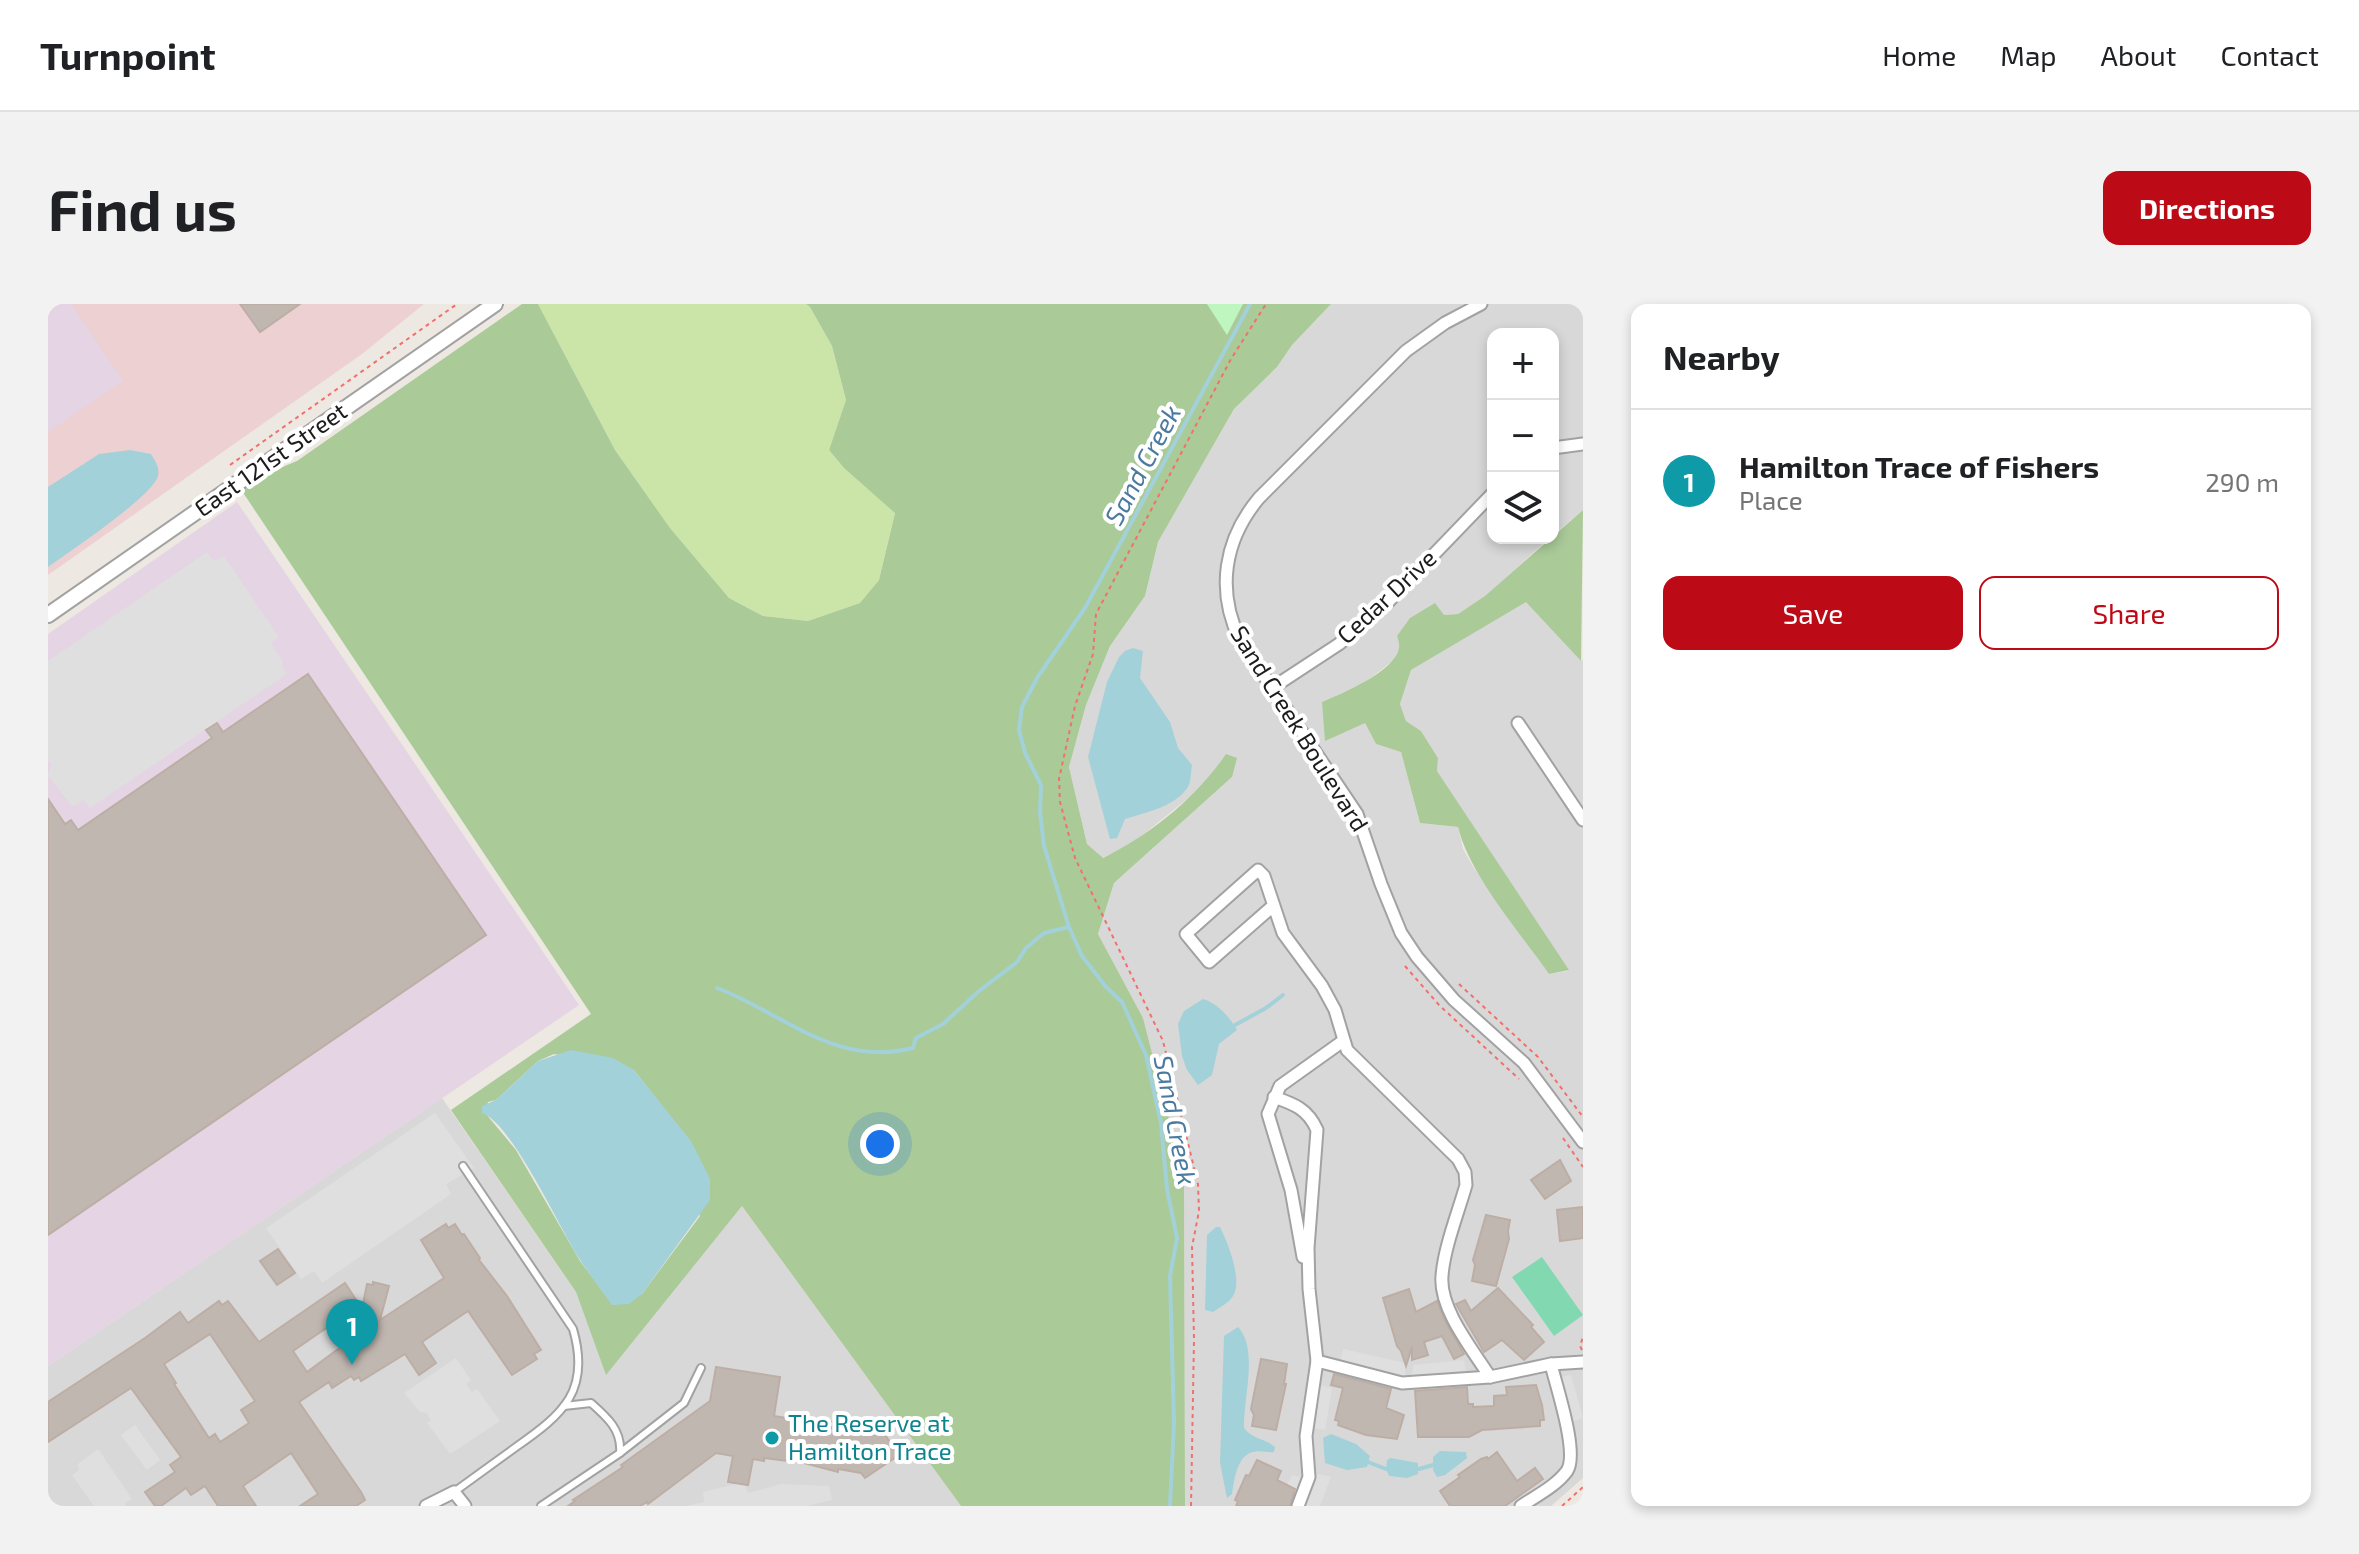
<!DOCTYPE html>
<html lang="en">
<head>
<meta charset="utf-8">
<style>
	:root { --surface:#fff; --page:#f2f2f2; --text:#202124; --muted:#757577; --line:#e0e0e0; --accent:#bd0a17 }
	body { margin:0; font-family:"Exo 2",sans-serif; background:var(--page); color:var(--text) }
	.controls { position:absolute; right:24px; top:24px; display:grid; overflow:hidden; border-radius:16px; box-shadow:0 4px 12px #0003 }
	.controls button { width:72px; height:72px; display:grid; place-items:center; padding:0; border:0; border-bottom:2px solid var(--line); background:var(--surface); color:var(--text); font:40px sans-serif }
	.you { position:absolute; left:832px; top:840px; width:28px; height:28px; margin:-20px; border:6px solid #fff; border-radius:50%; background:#1a73e8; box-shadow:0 0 0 12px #1a73e833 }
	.badge { display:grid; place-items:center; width:52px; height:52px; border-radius:50%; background:var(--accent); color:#fff; font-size:26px; font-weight:700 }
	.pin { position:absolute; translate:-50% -66px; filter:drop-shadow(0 2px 4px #0008) }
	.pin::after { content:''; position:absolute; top:42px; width:28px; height:24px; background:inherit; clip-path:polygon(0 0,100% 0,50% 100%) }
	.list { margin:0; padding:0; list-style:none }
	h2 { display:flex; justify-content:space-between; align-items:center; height:104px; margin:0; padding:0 32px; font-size:34px }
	h2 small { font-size:26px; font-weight:400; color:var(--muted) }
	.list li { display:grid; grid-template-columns:52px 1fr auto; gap:24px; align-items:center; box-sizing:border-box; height:144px; padding:0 32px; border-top:2px solid var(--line) }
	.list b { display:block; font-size:30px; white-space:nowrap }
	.list p { margin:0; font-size:26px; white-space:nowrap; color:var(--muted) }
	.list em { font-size:26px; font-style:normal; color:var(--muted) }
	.actions { display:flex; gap:16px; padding:24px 32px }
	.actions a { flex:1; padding:18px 0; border:2px solid var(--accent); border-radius:16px; text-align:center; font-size:28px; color:var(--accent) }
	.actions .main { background:var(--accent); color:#fff }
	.icon { flex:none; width:44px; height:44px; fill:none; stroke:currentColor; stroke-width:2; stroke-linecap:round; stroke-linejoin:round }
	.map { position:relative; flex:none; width:1535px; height:1202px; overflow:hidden; border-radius:16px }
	header { display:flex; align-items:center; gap:48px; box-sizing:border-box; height:112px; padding:0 40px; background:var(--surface); border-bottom:2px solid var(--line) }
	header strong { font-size:38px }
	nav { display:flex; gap:44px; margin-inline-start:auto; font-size:28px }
	.intro { display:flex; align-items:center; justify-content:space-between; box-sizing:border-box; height:192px; padding:0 48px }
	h1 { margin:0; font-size:56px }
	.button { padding:20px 36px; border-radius:16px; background:var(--accent); color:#fff; font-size:28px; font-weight:700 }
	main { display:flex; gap:48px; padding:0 48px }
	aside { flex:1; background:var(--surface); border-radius:16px; box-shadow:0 4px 12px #0003 }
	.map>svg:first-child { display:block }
</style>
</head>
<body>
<header>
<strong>Turnpoint</strong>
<nav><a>Home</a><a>Map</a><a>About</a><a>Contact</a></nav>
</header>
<div class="intro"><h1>Find us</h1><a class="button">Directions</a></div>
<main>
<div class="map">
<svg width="1535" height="1202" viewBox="0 0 1535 1202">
	<rect width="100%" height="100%" fill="#ede8e1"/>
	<g fill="#d9d8d8">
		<polygon points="1283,0 1535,0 1535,206 1505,231 1505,30 1445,30 1445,234 1501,234 1438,292 1410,310 1396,311 1352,343 1346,356 1317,378 1274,398 1317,419 1328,440 1353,448 1372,519 1410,523 1415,545 1426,564 1501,670 1514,668 1520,667 1389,467 1390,454 1373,427 1358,417 1352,400 1363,366 1478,297 1533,357 1535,355 1535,1174 1503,1202 1137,1202 1136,873 1095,714 1050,630 1066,579 1184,473 1178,450 1159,479 1082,541 1054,554 1039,540 1021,463 1038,401 1062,342 1097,292 1110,238 1186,105 1229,63 1244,41"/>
		<polygon points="394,794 528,988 558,1070 694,902 913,1202 0,1202 0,1062"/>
	</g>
	<polygon fill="#edd1d2" points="0,0 376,0 314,50 0,271"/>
	<g fill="#e5d4e3">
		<polygon points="0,0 23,0 75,77 0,128"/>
		<polygon points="189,198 531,701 0,1062 0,330"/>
	</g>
	<polygon fill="#cbe5a9" points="490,0 758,0 762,3 784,42 798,96 781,146 796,164 847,208 831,276 812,299 760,317 715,312 681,294 622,224 567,146"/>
	<g fill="#aaca98" fill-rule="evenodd">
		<path d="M474,0h16l77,146 55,78 59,70 34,18 45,5 52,-18 19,-23 16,-67 -51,-45 -15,-18 17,-50 -14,-54 -22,-39 -4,-3h525l-39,41 -15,22 -43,42 -76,133 -13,54 -35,50 -24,59 -17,62 18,77 16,14c47,-23 93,-60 123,-104l11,4 -5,19 -118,106 -16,51 45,84 41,159 1,329h-224l-219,-300 -136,169 -30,-83 -125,-182 140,-96 -349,-523 14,-13 41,-17zM506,750l80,16 31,40 35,106 -58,78 -29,11 -33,-44 -64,-111 -30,-36 2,-12 8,-2 42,-39z"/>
		<path d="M1535,206l-2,151 -55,-59 -115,68 -11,34 6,17 15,10 17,27 -1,13 132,199 -20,4c-29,-42 -79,-98 -91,-147l-38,-4 -19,-71 -25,-8 -11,-21 -40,18 -3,-39c20,-9 73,-30 77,-54 1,-2 -1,-10 -2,-12l13,-18 25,-15 9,12 14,-1 27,-18z"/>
	</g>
	<polygon fill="#bff6bf" points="1159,0 1195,0 1179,31"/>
	<polygon fill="#82d9b1" points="1494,953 1535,1011 1506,1032 1464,973"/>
	<g fill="#dfdfdf">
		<polygon points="159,248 166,257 176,252 231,333 224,338 224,342 235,358 234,363 239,370 42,504 35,496 25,503 0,472 3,460 0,457 0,357"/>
		<polygon points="387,809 426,864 398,880 403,890 274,979 266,967 253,975 218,924"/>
		<polygon points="1295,1045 1357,1059 1357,1070 1361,1072 1365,1068 1365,1061 1416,1056 1419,1074 1354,1079 1291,1063"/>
		<polygon points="408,1054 423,1076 418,1080 424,1088 429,1085 452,1117 402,1150 379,1119 383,1116 379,1109 372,1108 356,1089"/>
		<polygon points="1523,1071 1535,1114 1517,1120 1507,1074"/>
		<polygon points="1266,1080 1284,1084 1277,1126 1259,1123"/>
		<polygon points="87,1121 112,1156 99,1166 73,1131"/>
		<polygon points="50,1145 84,1195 77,1199 78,1202 46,1202 24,1171 31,1166 30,1160"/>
		<polygon points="1261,1168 1283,1173 1272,1202 1229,1202 1244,1171 1260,1176"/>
		<polygon points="696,1178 700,1189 733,1180 781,1182 784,1196 759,1202 638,1202 656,1198 655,1188"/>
	</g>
	<g fill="#a3d1d9">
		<path d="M82,146l21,4c4,7 9,13 7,22 -5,20 -89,76 -110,91v-80l51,-33z"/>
		<path d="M1085,344l10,3 -3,27 30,44 8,26 14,17c-1,6 -1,15 -3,20 -12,22 -43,27 -64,34l-8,19 -7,1 -22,-82 19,-75 12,-25 6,-6z"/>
		<path d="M1155,695c14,4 27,18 34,31l-18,14 -7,31 -14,10 -11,-15 -5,-14 -4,-32 6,-13z"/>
		<path d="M523,746l42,8 21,12 57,71 19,38v21l-68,94 -13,10 -17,1c-11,-15 -22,-30 -32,-45 -20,-31 -68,-137 -98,-147v-7l14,-6 42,-39z"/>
		<path d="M1168,923h4c8,16 23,54 13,69 -4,7 -13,11 -20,16l-8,-2 2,-75z"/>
		<path d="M1190,1023c21,22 5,72 6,101 9,12 21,10 31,19l-1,5c-6,1 -15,-2 -21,0 -16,3 -19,29 -21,42l-5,4 -7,-35 4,-127z"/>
		<polygon points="1283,1130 1308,1140 1322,1152 1319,1163 1299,1166 1277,1159 1275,1134"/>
		<polygon points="1392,1147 1418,1148 1419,1154 1397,1171 1389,1173 1385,1166 1385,1153"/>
		<polygon points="1343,1154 1370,1159 1370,1170 1359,1174 1341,1172 1338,1165 1339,1156"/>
	</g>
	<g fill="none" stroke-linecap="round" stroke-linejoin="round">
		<g stroke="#a3d1d9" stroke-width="4">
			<path d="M669,684c66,25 119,80 196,60l3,-10 27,-14 36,-33 38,-29 9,-14 18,-15 25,-6"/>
			<polyline points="1187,721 1218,704 1235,691"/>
			<polyline points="1320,1158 1338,1165"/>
			<polyline points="1371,1165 1385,1161"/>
			<polyline points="1122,1202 1126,1119 1122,972 1129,934 1119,885 1113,819 1098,751 1084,720 1074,698 1058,683 1034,652 1021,623 996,542 992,508 993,481 977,449 971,426 974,403 989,374 1037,304 1202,0"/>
		</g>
	</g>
	<g fill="#c1b7b1" stroke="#bdaea5" stroke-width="2" fill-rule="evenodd">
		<polygon points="192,0 252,0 212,28"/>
		<polygon points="260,370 438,631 0,931 0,495 17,520 23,516 30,526 164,434 158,426 169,419 175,428"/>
		<polygon points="1512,856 1523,877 1497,895 1483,876"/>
		<polygon points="1535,903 1535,934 1512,937 1509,906"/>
		<polygon points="1438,911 1462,916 1460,927 1461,935 1448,982 1424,977 1427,961 1425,956"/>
		<path d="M398,920l2,4 7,-4 7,11 2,-1 16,24 -1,2 28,36 34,54 -7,4 3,5 -25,16 -44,-64 -46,31 14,21 -17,12 -14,-21 -44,27 -2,-4 -5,3 -3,-4 -19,12 -3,-6 -30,20 62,90 4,8 -9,6h-56l18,-12 -27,-41 -48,33 13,20h-38l-13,-20 -14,9 -5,-7 -25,18h-6l-10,-14 30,-20 -5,-7 11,-8 -50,-69 -83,54v-40l97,-64 35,-26 8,11 31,-22 3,4 6,-4 31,41 86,-59 17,26 5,-25 6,1v-3l16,4 -9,34 64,-42 -23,-38zM296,1012l13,19 -50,37 -14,-21zM162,1030l45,67 -14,9 8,13 -29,19 -5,-8 -6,4 -35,-54 2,-1 -12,-19z"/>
		<polygon points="230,945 247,969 229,981 212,957"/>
		<polygon points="1450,984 1485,1021 1483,1023 1496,1038 1476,1056 1454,1036 1436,1048 1408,1000 1417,996 1423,1007"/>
		<polygon points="1361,985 1368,1008 1389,997 1396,1015 1416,1050 1406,1055 1394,1032 1376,1038 1380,1051 1364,1056 1364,1043 1358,1062 1353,1047 1349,1042 1335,994"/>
		<polygon points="1213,1055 1239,1060 1236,1080 1238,1080 1228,1126 1204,1122 1206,1111 1203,1105"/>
		<polygon points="668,1063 732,1073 726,1112 751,1116 751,1112 832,1126 831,1130 837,1131 851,1151 817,1174 813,1169 790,1165 790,1168 756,1159 716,1154 716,1157 705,1155 700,1181 680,1178 685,1152 668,1149 600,1200 599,1198 592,1202 520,1202 527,1197 525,1196 575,1163 573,1161 662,1097"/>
		<polygon points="1286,1070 1343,1085 1338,1104 1356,1111 1349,1135 1318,1131 1290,1121 1291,1117 1287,1116 1295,1084 1283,1081"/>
		<polygon points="1488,1081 1494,1101 1496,1116 1492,1116 1492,1122 1434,1126 1421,1133 1370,1133 1367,1087 1419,1083 1420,1100 1425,1100 1425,1103 1446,1102 1446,1092 1459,1091 1458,1083"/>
		<polygon points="1449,1148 1469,1177 1487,1164 1495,1175 1457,1202 1402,1202 1392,1187 1412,1173 1410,1171 1433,1155 1439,1153 1440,1155"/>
		<polygon points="1209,1156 1233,1167 1229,1176 1247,1185 1242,1202 1188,1202 1190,1197 1187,1196 1198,1171 1201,1172"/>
	</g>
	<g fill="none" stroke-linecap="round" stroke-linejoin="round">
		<g stroke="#a2a2a2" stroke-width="10">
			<g id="service">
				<polyline points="572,1149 636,1099 653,1064"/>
				<path d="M406,1188c21,-15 41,-30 62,-45 47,-33 75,-56 57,-118l-110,-163"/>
				<path d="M493,1202l79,-53c2,-23 -13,-36 -29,-50l-27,3"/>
			</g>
		</g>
		<g stroke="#a2a2a2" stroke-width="15">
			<g id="minor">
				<path d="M1433,0l-36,19 -39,28 -147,147c-35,42 -43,92 -19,142l117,174 24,70 20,49 16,24 37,43 70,63 59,79"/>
				<polyline points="1505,144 1535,140"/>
				<polyline points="1224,384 1291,340 1341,297 1445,189"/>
				<polyline points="1470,419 1535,516"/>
				<path d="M1225,602l-64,56 -23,-28 72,-64 6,6 19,57 39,53 13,24 12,40 111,109 7,13 1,13c-8,28 -22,63 -24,91 -3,33 31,74 48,101"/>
				<path d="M1226,793c20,7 34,12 43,33l-9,118 1,41 8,72 -11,75 3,41 -11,29"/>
				<polyline points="1255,953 1243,886 1220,810 1232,782 1295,737"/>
				<polyline points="1269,1057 1354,1079 1442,1073 1503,1060 1535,1058"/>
				<polyline points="378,1202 406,1188 417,1202"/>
				<path d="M1473,1202c15,-10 35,-20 46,-35 12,-18 -11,-85 -16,-107"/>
			</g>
		</g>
		<g stroke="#a2a2a2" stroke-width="18">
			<polyline id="tertiary" points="0,311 447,0"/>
		</g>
		<g stroke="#f2706c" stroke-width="2" stroke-dasharray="4 4" stroke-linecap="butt">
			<polyline points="182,161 409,0"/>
			<polyline points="1357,662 1391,701 1471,775"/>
			<polyline points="1411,680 1490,753 1535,813"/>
			<polyline points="1515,834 1535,863"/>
			<polyline points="1534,1046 1532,1042 1535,1033"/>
			<polyline points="1143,1202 1146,1035 1144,943 1151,907 1150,880 1115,737 1027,554 1012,498 1011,475 1027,402 1045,350 1048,310 1183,55 1218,0"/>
			<polyline points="1514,1202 1535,1183"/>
		</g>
		<use href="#service" stroke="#fff" stroke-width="6"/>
		<use href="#minor" stroke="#fff" stroke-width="11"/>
		<use href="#tertiary" stroke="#fff" stroke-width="14"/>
	</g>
	<circle fill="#0f9aa8" stroke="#fff" stroke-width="3" cx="724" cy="1134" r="8"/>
	<g text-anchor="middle" stroke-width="8" stroke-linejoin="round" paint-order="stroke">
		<g font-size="24" fill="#1b1b1b" stroke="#fff">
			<text transform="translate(223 156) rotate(-35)" y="8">East 121st Street</text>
			<text transform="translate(1339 293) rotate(-43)" y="8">Cedar Drive</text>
			<text transform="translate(1251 425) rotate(58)" y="8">Sand Creek Boulevard</text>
		</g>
		<g font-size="24" fill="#0d838f" stroke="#fff" text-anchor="start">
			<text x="740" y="1128">The Reserve at<tspan x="740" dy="28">Hamilton Trace</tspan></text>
		</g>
		<g font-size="26" font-style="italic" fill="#4a7a9f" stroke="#fff">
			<text transform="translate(1095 161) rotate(-62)" y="9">Sand Creek</text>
			<text transform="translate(1127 816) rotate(79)" y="9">Sand Creek</text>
		</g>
	</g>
</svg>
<div class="controls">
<button>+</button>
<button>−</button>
<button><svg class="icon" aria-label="layers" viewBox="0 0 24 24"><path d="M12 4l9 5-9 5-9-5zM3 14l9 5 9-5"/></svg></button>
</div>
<div class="you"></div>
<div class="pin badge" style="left:304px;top:1061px;background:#0f9aa8">1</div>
</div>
<aside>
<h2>Nearby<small></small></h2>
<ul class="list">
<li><span class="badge" style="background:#0f9aa8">1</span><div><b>Hamilton Trace of Fishers</b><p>Place</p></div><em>290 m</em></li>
</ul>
<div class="actions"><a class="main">Save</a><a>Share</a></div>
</aside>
</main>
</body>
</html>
